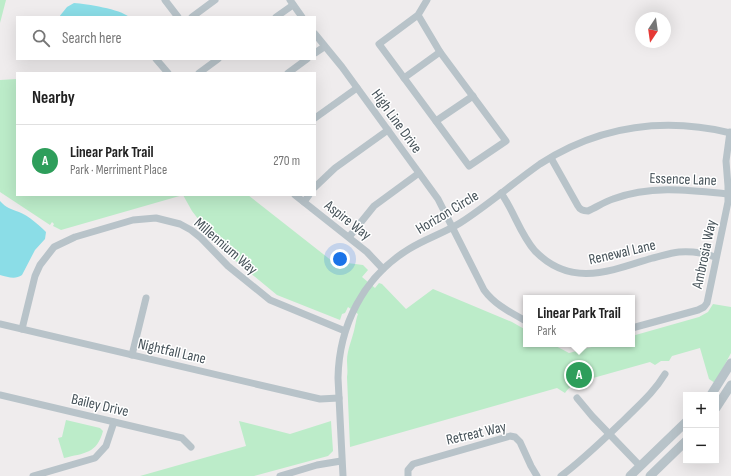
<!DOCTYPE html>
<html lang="en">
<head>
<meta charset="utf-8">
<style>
	:root { --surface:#fff; --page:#f2f2f2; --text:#222; --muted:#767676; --line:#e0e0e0; --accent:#2182d4 }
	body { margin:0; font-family:"Sofia Sans Condensed",sans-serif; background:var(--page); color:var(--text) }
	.controls { position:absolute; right:12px; bottom:12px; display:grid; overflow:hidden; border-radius:0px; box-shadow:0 4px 16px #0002 }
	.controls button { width:36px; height:36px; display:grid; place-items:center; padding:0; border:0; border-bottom:1px solid var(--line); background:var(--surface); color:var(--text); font:20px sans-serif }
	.compass { position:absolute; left:635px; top:12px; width:36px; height:36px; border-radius:50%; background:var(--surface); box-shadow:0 4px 16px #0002; rotate:193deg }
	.you { position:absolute; left:340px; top:259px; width:14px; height:14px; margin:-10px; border:3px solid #fff; border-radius:50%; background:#1a73e8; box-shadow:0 0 0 6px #1a73e833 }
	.badge { display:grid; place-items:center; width:26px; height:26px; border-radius:50%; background:var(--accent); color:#fff; font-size:13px; font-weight:700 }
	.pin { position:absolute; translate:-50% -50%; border:2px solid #fff; box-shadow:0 1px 4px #0006 }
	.popup { position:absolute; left:523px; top:295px; width:112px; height:52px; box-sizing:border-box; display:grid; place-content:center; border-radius:0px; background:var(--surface); filter:drop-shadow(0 1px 3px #0005); font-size:13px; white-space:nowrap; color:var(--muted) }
	.popup b { font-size:15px; color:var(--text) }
	.popup::after { content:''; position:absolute; left:50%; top:100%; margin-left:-8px; border:8px solid transparent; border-top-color:var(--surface) }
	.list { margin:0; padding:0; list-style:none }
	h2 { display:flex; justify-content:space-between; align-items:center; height:52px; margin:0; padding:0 16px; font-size:17px }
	h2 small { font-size:13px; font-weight:400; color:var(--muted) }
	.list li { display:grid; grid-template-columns:26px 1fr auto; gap:12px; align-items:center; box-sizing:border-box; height:72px; padding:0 16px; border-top:1px solid var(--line) }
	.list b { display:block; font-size:15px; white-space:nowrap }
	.list p { margin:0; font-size:13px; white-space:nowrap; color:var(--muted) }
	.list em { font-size:13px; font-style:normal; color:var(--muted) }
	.icon { flex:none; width:22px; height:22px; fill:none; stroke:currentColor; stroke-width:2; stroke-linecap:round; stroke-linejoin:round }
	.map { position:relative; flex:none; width:731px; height:476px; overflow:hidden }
	.search { position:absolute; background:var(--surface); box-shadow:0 4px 16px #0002; left:16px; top:16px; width:300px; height:44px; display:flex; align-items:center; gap:10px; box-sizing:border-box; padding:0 14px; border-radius:0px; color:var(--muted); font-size:15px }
	.panel { position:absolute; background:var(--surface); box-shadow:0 4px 16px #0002; left:16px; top:72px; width:300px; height:124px; border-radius:0px }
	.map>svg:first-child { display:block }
</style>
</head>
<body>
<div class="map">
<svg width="731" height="476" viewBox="0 0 731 476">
	<rect width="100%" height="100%" fill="#efeced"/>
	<g fill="#bcecc9">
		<polygon points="0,0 6,0 0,23"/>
		<path d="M17,79v116h231l84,66 31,4 5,5 -6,7 13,11 4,-5 3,1 24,25 27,-20 79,33 14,8v14h26l17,9 34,-9h29v-8l67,-19 9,-5 5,-8 18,3v46l-16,30 -6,-4 -9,-31 -28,8 -3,5h-8l-6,4 -5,-3 -64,18 -3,5c-7,-2 -14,1 -18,8l-8,-5 -207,59 -3,-70c1,-6 0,-11 0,-16 0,-12 6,-23 8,-35 1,-4 1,-7 3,-12l-10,-7 -3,6 -3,1 -2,6 -63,-25 -46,-38 -26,-29 -13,-17 -9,-16 -122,35 -8,-4 1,-2 -2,-2 -2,3 -50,-33v-112z"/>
		<path d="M66,420l34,8 3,3c-6,23 -19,22 -39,27l-6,-20 4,-1z"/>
		<polygon points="239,421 290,434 331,421 333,451 328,456 254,476 140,476 246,446"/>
	</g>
	<g fill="#8bdde7">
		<path d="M74,3c13,1 46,6 55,14h-70l8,-10z"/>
		<path d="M0,201c6,7 11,8 19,11 10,4 20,13 27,20l-1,7 -10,11 -13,25c-7,5 -14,2 -22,0z"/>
	</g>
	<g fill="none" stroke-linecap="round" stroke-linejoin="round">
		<g stroke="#b8c3c9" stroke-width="7">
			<polyline points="165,0 178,17"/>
			<polyline points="290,0 302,17"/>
			<polyline points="418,15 440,52 506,141 469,166 379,44 418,15 427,0"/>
			<polyline points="192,17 215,0"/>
			<polyline points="276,17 293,5"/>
			<path d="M315,34l27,33 96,132 46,91c11,15 26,22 42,31"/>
			<polyline points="315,53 324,47"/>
			<polyline points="156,59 168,73"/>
			<polyline points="199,73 218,59"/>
			<polyline points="288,73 307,59"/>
			<polyline points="404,78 440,52"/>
			<polyline points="315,118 357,88"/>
			<polyline points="436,121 473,96"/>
			<path d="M551,158l27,48c2,4 5,5 10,5 9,-4 16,-9 25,-12 38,-14 76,-9 115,-5"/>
			<polyline points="315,187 335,168 388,130"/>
			<path d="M501,193c13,18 19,41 34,58 35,36 73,21 114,8 10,-2 20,-6 30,-7 12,-1 25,1 36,5"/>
			<polyline points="295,195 367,252 383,269"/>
			<polyline points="304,202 309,195"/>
			<polyline points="349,237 374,206 419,173"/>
			<polyline points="0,324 320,399 339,398"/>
			<polyline points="632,328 698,310 704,307 707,303 728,202 728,186 726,161 730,132"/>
			<polyline points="22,329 35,276 40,265 54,247 75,237 133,220 156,218 180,224 191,230 201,238 228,266 270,300 345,331"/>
			<polyline points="132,355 146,298"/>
			<polyline points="0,395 182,438 191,447"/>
			<polyline points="577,398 592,416 640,466"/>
			<polyline points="33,476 95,458 106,446 114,422"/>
			<polyline points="280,476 317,465 341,461"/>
			<path d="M343,476l-5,-98c1,-52 25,-101 71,-129 16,-10 35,-16 51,-26 28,-18 53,-40 80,-59 59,-38 124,-47 191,-31"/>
			<polyline points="408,476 408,470 413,464 510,436 515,437 520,442 531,466 537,476"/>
			<path d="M561,476c23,-17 44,-38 65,-58 15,-15 28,-26 39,-44"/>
		</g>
		<g stroke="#b8c3c9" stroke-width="9">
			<polyline points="711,395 731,363"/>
			<polyline points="716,408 731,385"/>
			<polyline points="630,476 686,422"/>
			<polyline points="650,476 686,441"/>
		</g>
	</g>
	<g text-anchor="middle" stroke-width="3" stroke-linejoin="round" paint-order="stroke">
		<g font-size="15" fill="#465259" stroke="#fff">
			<text transform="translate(397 121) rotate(54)" y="5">High Line Drive</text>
			<text transform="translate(683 179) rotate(2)" y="5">Essence Lane</text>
			<text transform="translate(447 212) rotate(-31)" y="5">Horizon Circle</text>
			<text transform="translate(348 220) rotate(38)" y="5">Aspire Way</text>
			<text transform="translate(226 246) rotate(41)" y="5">Millennium Way</text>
			<text transform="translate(622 252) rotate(-13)" y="5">Renewal Lane</text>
			<text transform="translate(704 254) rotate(-78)" y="5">Ambrosia Way</text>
			<text transform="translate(172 351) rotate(13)" y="5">Nightfall Lane</text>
			<text transform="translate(100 405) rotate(13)" y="5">Bailey Drive</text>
			<text transform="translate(476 433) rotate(-13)" y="5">Retreat Way</text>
		</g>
	</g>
</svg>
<div class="controls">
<button>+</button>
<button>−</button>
</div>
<svg class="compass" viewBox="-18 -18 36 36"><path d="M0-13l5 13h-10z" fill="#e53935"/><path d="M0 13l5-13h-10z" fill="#767676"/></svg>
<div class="you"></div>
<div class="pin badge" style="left:579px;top:375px;background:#2e9e5b">A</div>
<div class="popup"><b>Linear Park Trail</b>Park</div>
<div class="search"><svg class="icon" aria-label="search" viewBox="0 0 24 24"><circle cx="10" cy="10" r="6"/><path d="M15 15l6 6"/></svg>Search here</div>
<section class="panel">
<h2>Nearby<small></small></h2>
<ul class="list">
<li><span class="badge" style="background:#2e9e5b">A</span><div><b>Linear Park Trail</b><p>Park · Merriment Place</p></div><em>270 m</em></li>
</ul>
</section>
</div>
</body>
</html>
